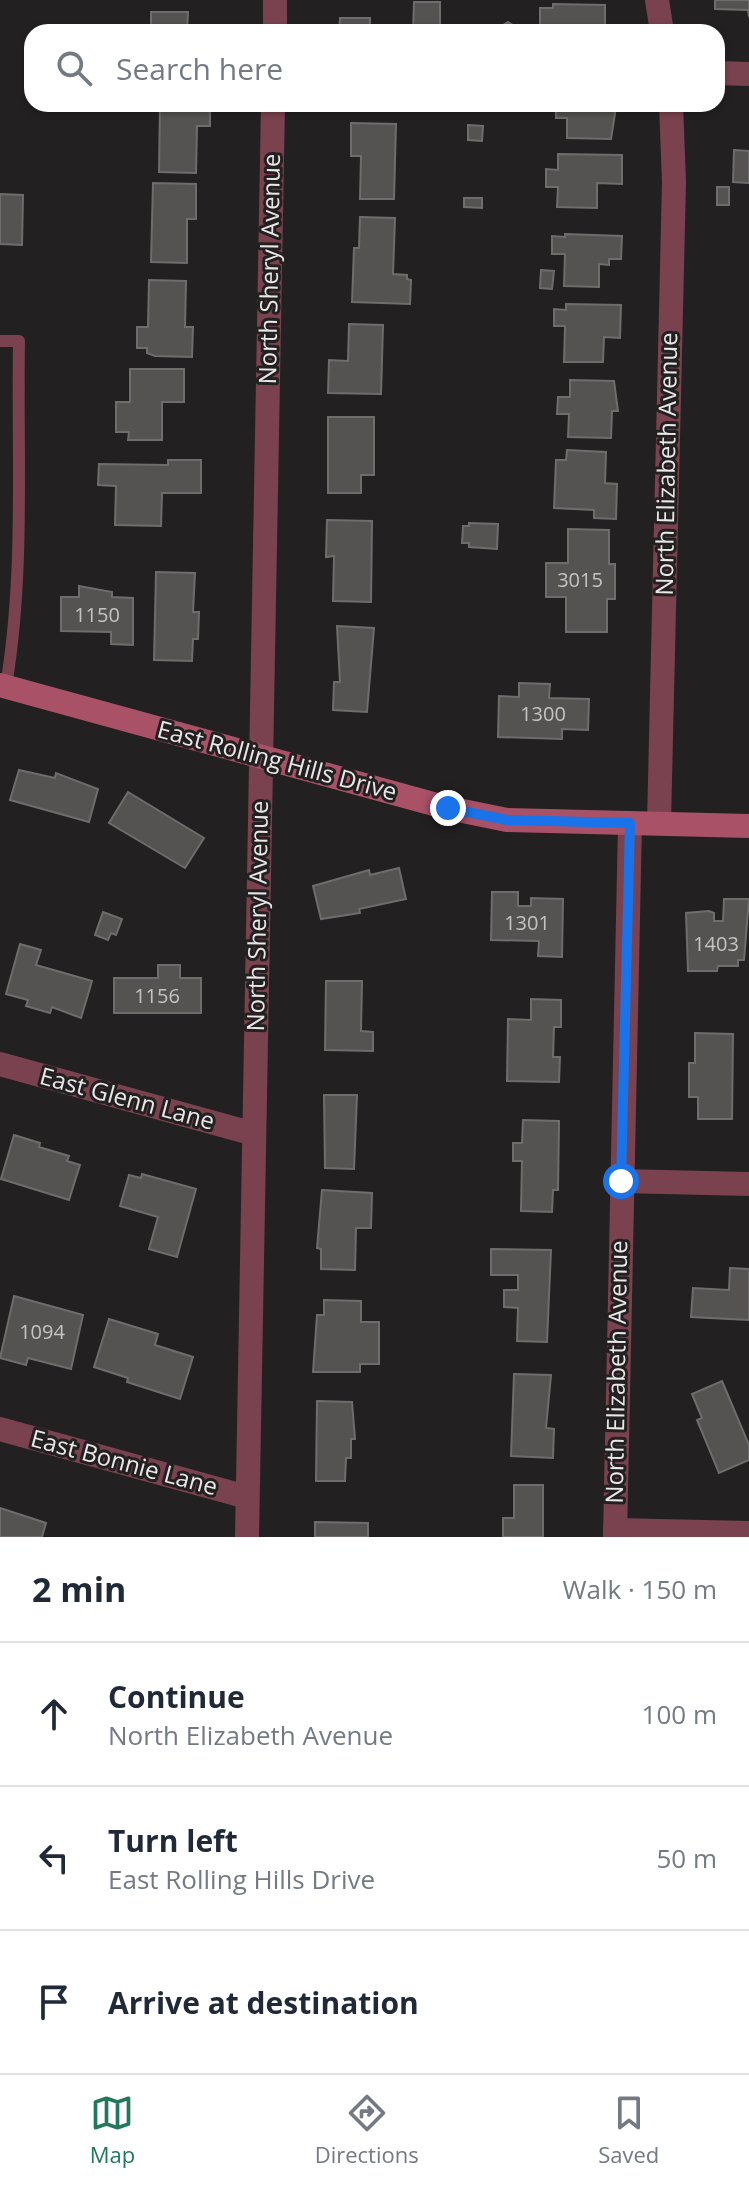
<!DOCTYPE html>
<html lang="en">
<head>
<meta charset="utf-8">
<style>
	:root { --surface:#fff; --page:#f6f6f7; --text:#1f2937; --muted:#747a83; --line:#e0e1e3; --accent:#22785b }
	body { margin:0; font-family:"Open Sans",sans-serif; background:var(--page); color:var(--text) }
	.stop { position:absolute; width:24px; height:24px; margin:-18px; border:6px solid #1a73e8; border-radius:50%; background:#fff }
	.stop.end { background:#1a73e8; border-color:#fff; box-shadow:0 2px 8px #0008 }
	.list { margin:0; padding:0; list-style:none }
	h2 { display:flex; justify-content:space-between; align-items:center; height:104px; margin:0; padding:0 32px; font-size:34px }
	h2 small { font-size:26px; font-weight:400; color:var(--muted) }
	.list li { display:grid; grid-template-columns:52px 1fr auto; gap:24px; align-items:center; box-sizing:border-box; height:144px; padding:0 32px; border-top:2px solid var(--line) }
	.list b { display:block; font-size:30px; white-space:nowrap }
	.list p { margin:0; font-size:26px; white-space:nowrap; color:var(--muted) }
	.list em { font-size:26px; font-style:normal; color:var(--muted) }
	.icon { flex:none; width:44px; height:44px; fill:none; stroke:currentColor; stroke-width:2; stroke-linecap:round; stroke-linejoin:round }
	.map { position:relative; flex:none; width:749px; height:1537px; overflow:hidden }
	.search { position:absolute; background:var(--surface); box-shadow:0 2px 6px #0004; left:24px; right:24px; top:24px; height:88px; display:flex; align-items:center; gap:20px; box-sizing:border-box; padding:0 28px; border-radius:24px; color:var(--muted); font-size:30px }
	.sheet { height:536px; background:var(--surface) }
	nav { display:flex; justify-content:space-around; align-items:center; box-sizing:border-box; height:112px; border-top:2px solid var(--line); background:var(--surface); font-size:22px; color:var(--muted) }
	nav a { display:grid; justify-items:center; gap:4px }
	nav .on { color:var(--accent) }
	.map>svg:first-child { display:block }
</style>
</head>
<body>
<div class="map">
<svg width="749" height="1537" viewBox="0 0 749 1537">
	<rect width="100%" height="100%" fill="#232021"/>
	<g fill="#555252" stroke="#706c6d" stroke-width="2">
		<polygon points="715,0 749,0 749,17 748,10 715,9"/>
		<polygon points="414,2 440,2 440,32 413,32"/>
		<polygon points="553,4 605,5 605,32 540,32 540,8 553,8"/>
		<polygon points="151,12 188,12 187,32 151,32"/>
		<polygon points="340,18 370,18 370,32 339,32"/>
		<polygon points="508,22 516,27 516,32 499,32 500,27"/>
		<polygon points="160,104 210,104 210,126 197,126 196,173 159,172"/>
		<polygon points="556,104 616,107 611,139 567,138 567,118 556,118"/>
		<polygon points="351,123 396,124 394,199 360,199 361,156 351,156"/>
		<polygon points="468,125 483,126 482,141 468,140"/>
		<polygon points="734,150 749,151 749,183 733,182"/>
		<polygon points="558,154 622,155 622,184 597,183 597,208 557,207 558,187 546,187 546,169 558,170"/>
		<polygon points="153,183 196,184 196,219 187,219 187,263 151,262"/>
		<rect x="717" y="187" width="12" height="18"/>
		<polygon points="0,194 23,195 22,245 0,244"/>
		<polygon points="464,198 482,198 482,208 464,207"/>
		<polygon points="360,217 395,218 393,274 407,275 407,279 411,280 410,304 352,302 354,248 359,248"/>
		<polygon points="565,234 622,236 621,259 609,259 609,265 599,264 599,287 564,286 565,254 552,254 552,236 565,237"/>
		<polygon points="541,270 554,271 552,289 540,288"/>
		<polygon points="149,280 186,281 185,327 193,327 192,357 155,356 147,353 147,348 137,348 137,327 148,327"/>
		<polygon points="566,304 621,305 620,338 604,337 603,362 564,362 565,326 554,326 554,309 566,310"/>
		<polygon points="349,324 383,325 381,394 328,393 329,360 348,361"/>
		<polygon points="130,369 184,369 184,402 162,402 162,440 128,440 129,432 116,432 116,402 130,402"/>
		<polygon points="570,380 614,381 618,411 612,411 611,438 568,437 569,414 557,414 558,397 570,397"/>
		<polygon points="328,417 374,417 374,475 361,475 361,493 328,493"/>
		<polygon points="567,450 606,452 605,483 617,484 616,519 594,518 594,510 554,508 556,460 566,460"/>
		<polygon points="168,460 201,460 201,493 162,493 161,526 115,525 116,486 98,485 99,464 168,465"/>
		<polygon points="327,520 372,521 371,602 333,601 334,556 326,557"/>
		<polygon points="469,523 498,524 497,549 469,547 469,543 462,543 463,526 469,526"/>
		<polygon points="568,529 609,530 609,564 615,564 615,599 607,599 607,632 566,632 566,597 546,597 546,563 568,563"/>
		<polygon points="156,572 195,573 193,612 199,612 198,639 193,639 192,661 154,660"/>
		<polygon points="79,586 112,592 112,597 133,598 133,645 111,644 111,632 61,631 61,597 79,597"/>
		<polygon points="337,626 374,628 367,712 333,710 334,682 340,682"/>
		<polygon points="519,683 550,684 549,698 589,699 588,730 562,729 562,739 498,737 499,696 519,697"/>
		<polygon points="19,770 55,778 56,773 98,789 89,822 10,800"/>
		<polygon points="128,792 204,838 185,868 109,823"/>
		<polygon points="399,868 406,899 359,909 360,913 321,919 313,886 369,870 370,875"/>
		<polygon points="492,892 518,892 518,906 531,906 531,898 563,899 562,957 538,956 539,941 491,940"/>
		<polygon points="724,899 749,899 744,960 738,960 738,966 718,966 717,971 688,971 686,913 709,911 714,913 714,921 723,921"/>
		<polygon points="103,912 122,919 116,935 111,933 108,940 95,935"/>
		<polygon points="20,944 41,950 36,965 92,981 81,1018 52,1007 50,1013 26,1006 28,1000 6,994"/>
		<polygon points="158,965 180,965 180,978 201,978 201,1013 114,1013 114,978 158,978"/>
		<polygon points="326,981 362,981 361,1031 373,1032 373,1051 325,1050"/>
		<polygon points="531,999 561,1000 561,1027 554,1027 553,1057 560,1057 559,1082 507,1081 508,1019 531,1020"/>
		<polygon points="695,1033 733,1034 732,1119 698,1119 698,1097 689,1097 689,1063 695,1063"/>
		<polygon points="324,1095 357,1095 354,1169 325,1168"/>
		<polygon points="523,1120 559,1121 558,1190 553,1190 552,1212 521,1211 522,1161 513,1161 513,1143 522,1143"/>
		<polygon points="14,1135 40,1143 39,1147 69,1156 67,1161 80,1165 69,1200 1,1179"/>
		<polygon points="142,1174 196,1189 177,1257 149,1249 158,1217 120,1206 129,1175 141,1178"/>
		<polygon points="322,1190 372,1193 371,1228 356,1228 355,1270 321,1269 321,1249 317,1248"/>
		<polygon points="491,1249 551,1250 547,1342 517,1341 518,1308 504,1307 504,1290 518,1290 518,1275 491,1275"/>
		<polygon points="730,1268 749,1269 749,1320 691,1317 693,1288 729,1290"/>
		<polygon points="14,1296 83,1315 71,1369 28,1358 26,1365 0,1358"/>
		<polygon points="324,1300 361,1301 361,1322 379,1322 379,1364 360,1364 360,1372 313,1372 317,1315 324,1315"/>
		<polygon points="109,1319 158,1334 155,1345 193,1357 180,1399 127,1382 128,1378 94,1367"/>
		<polygon points="514,1374 551,1375 546,1428 554,1429 553,1458 511,1456"/>
		<polygon points="722,1381 749,1445 749,1460 719,1473 697,1420 702,1418 692,1394"/>
		<polygon points="317,1401 352,1402 355,1439 351,1439 351,1458 346,1458 345,1481 316,1481"/>
		<polygon points="514,1485 543,1485 543,1537 503,1537 503,1518 514,1518"/>
		<polygon points="0,1508 46,1523 42,1537 0,1537"/>
		<polygon points="315,1522 368,1523 368,1537 315,1537"/>
	</g>
	<g fill="none" stroke-linecap="round" stroke-linejoin="round">
		<path stroke="#79424e" stroke-width="12" d="M0,341h19c-2,116 6,231 -13,345"/>
		<g stroke="#79424e" stroke-width="24">
			<polyline points="657,0 662,32"/>
			<polyline points="275,32 275,0"/>
			<polyline points="717,73 749,74"/>
			<polyline points="659,823 674,182 671,104"/>
			<polyline points="0,1064 254,1134"/>
			<polyline points="621,1181 749,1184"/>
			<polyline points="0,1429 247,1497"/>
			<polyline points="615,1530 749,1533"/>
			<polyline points="247,1537 273,104"/>
			<polyline points="615,1537 630,823"/>
		</g>
		<polyline stroke="#a95167" stroke-width="24" points="0,685 448,808 507,820 749,826"/>
	</g>
	<g fill="none" stroke-linecap="round" stroke-linejoin="round">
		<polyline stroke="#1a73e8" stroke-width="10" points="448,808 507,820 630,823 621,1181"/>
	</g>
	<g text-anchor="middle" stroke-width="6" stroke-linejoin="round" paint-order="stroke">
		<g font-size="20" fill="#c5c2c2">
			<text x="580" y="587">3015</text>
			<text x="97" y="622">1150</text>
			<text x="543" y="721">1300</text>
			<text x="527" y="930">1301</text>
			<text x="716" y="951">1403</text>
			<text x="157" y="1003">1156</text>
			<text x="42" y="1339">1094</text>
		</g>
		<g font-size="24" fill="#eae7e8" stroke="#232021">
			<text transform="translate(270 269) rotate(-89)" y="8">North Sheryl Avenue</text>
			<text transform="translate(667 464) rotate(-89)" y="8">North Elizabeth Avenue</text>
			<text transform="translate(277 761) rotate(15)" y="8">East Rolling Hills Drive</text>
			<text transform="translate(258 916) rotate(-89)" y="8">North Sheryl Avenue</text>
			<text transform="translate(127 1099) rotate(15)" y="8">East Glenn Lane</text>
			<text transform="translate(617 1372) rotate(-89)" y="8">North Elizabeth Avenue</text>
			<text transform="translate(124 1463) rotate(15)" y="8">East Bonnie Lane</text>
		</g>
	</g>
</svg>
<div class="stop" style="left:621px;top:1181px"></div>
<div class="stop end" style="left:448px;top:808px"></div>
<div class="search"><svg class="icon" aria-label="search" viewBox="0 0 24 24"><circle cx="10" cy="10" r="6"/><path d="M15 15l6 6"/></svg>Search here</div>
</div>
<section class="sheet">
<h2>2 min<small>Walk · 150 m</small></h2>
<ul class="list">
<li><svg class="icon" aria-label="ahead" viewBox="0 0 24 24"><path d="M12 20V5M6 11l6-6 6 6"/></svg><div><b>Continue</b><p>North Elizabeth Avenue</p></div><em>100 m</em></li>
<li><svg class="icon" aria-label="left" viewBox="0 0 24 24"><path d="M17 20v-9H6M10 6l-5 5 5 5"/></svg><div><b>Turn left</b><p>East Rolling Hills Drive</p></div><em>50 m</em></li>
<li><svg class="icon" aria-label="arrive" viewBox="0 0 24 24"><path d="M6 21V4h12l-3 4 3 4H6"/></svg><div><b>Arrive at destination</b></div></li>
</ul>
</section>
<nav>
<a class="on"><svg class="icon" aria-label="map" viewBox="0 0 24 24"><path d="M3 6l6-2 6 2 6-2v14l-6 2-6-2-6 2zM9 4v14M15 6v14"/></svg>Map</a>
<a><svg class="icon" aria-label="directions" viewBox="0 0 24 24"><path d="M12 3l9 9-9 9-9-9zM9 14v-3h6M13 9l2 2-2 2"/></svg>Directions</a>
<a><svg class="icon" aria-label="saved" viewBox="0 0 24 24"><path d="M7 4h10v16l-5-4-5 4z"/></svg>Saved</a>
</nav>
</body>
</html>
